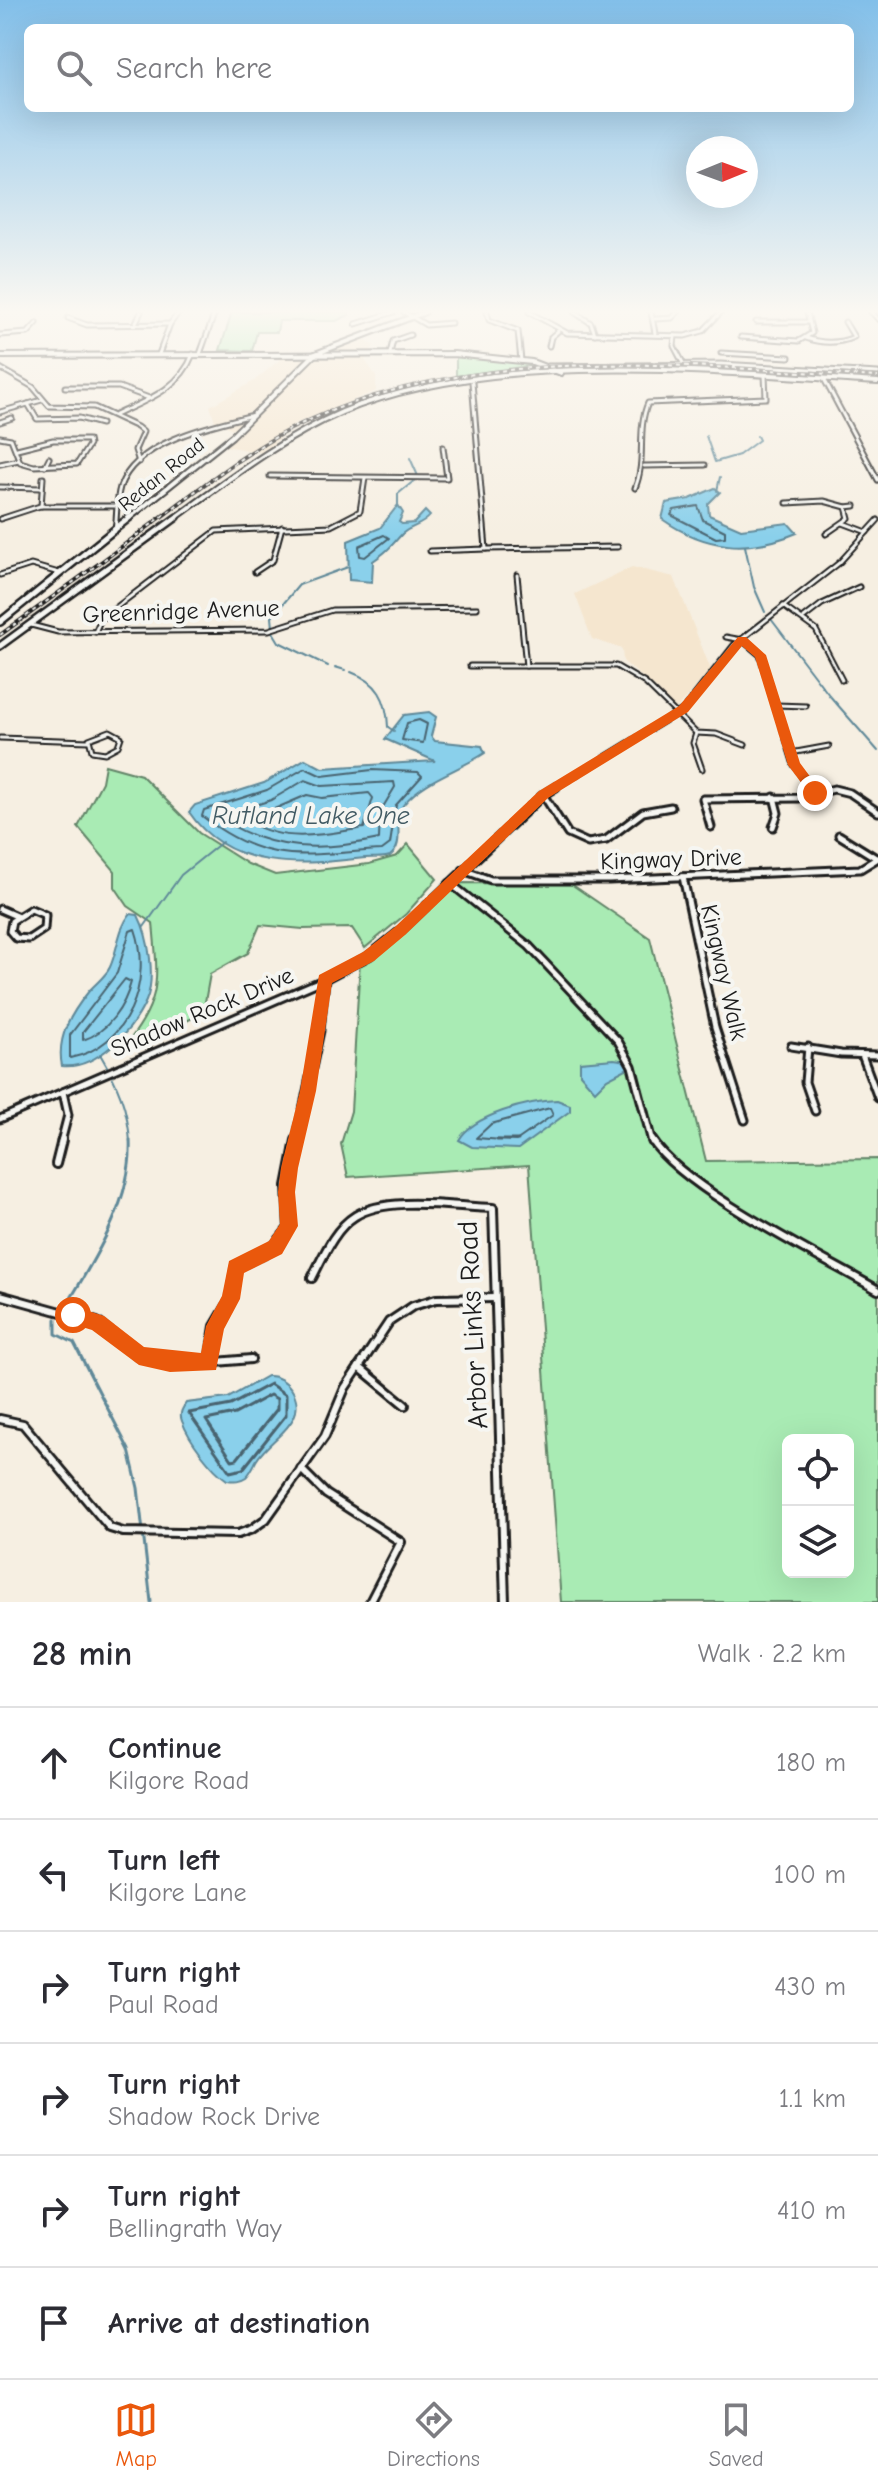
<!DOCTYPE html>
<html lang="en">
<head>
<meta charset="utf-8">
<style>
	:root { --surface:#fff; --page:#f7f7f7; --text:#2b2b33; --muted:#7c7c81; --line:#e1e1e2; --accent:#ea580c }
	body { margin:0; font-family:"Comic Neue",sans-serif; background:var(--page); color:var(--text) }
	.controls { position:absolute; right:24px; bottom:24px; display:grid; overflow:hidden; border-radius:12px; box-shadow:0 8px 32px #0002 }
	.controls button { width:72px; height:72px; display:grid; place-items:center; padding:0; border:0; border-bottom:2px solid var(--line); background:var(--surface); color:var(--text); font:40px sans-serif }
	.compass { position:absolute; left:686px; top:136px; width:72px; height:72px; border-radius:50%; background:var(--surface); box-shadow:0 8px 32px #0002; rotate:89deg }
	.stop { position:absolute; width:24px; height:24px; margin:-18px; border:6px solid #ea580c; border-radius:50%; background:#fff }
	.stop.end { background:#ea580c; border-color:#fff; box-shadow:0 2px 8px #0008 }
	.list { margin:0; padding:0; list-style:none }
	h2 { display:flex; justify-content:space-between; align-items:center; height:104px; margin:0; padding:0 32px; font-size:34px }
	h2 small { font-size:26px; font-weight:400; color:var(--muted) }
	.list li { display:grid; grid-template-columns:52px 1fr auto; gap:24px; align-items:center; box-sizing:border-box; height:112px; padding:0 32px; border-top:2px solid var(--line) }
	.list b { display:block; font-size:30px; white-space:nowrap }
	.list p { margin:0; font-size:26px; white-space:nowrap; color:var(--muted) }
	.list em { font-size:26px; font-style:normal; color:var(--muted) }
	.icon { flex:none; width:44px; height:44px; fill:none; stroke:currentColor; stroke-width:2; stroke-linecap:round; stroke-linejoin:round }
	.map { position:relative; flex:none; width:878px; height:1602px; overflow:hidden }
	.search { position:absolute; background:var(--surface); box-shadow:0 8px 32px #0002; left:24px; right:24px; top:24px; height:88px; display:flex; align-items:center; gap:20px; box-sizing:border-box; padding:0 28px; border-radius:12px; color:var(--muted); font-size:30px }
	.sheet { height:776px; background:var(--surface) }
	nav { display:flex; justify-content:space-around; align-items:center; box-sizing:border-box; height:112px; border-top:2px solid var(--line); background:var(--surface); font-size:22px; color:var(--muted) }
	nav a { display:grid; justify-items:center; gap:4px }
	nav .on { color:var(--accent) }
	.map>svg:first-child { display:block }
</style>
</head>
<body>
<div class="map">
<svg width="878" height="1602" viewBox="0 0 878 1602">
	<rect width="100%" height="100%" fill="#f6efe2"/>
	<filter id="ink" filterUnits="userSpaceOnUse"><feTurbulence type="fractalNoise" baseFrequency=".0125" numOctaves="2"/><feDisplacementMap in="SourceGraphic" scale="16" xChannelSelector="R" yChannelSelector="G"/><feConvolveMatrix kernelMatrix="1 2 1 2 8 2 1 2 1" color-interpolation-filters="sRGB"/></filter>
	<g filter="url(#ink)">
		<g fill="#f5e6cf">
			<polygon points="362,338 374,346 365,360 376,376 376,391 294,424 264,453 225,446 235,430 215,421 210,406 254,381 283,357 321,356"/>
			<polygon points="632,567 674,577 711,670 675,710 658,690 623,661 622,649 592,639 575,594"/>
		</g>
		<g fill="#a9ebb4" stroke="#628468" stroke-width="2" fill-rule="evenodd">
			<polygon points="232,312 349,312 349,315 336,321 279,321 277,332 257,332 252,351 220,350"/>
			<polygon points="456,356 535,365 456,376"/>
			<path d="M105,765l36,10 58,58 49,31 27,11 94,-11 28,-8 11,-12 29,35 -31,35 -41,34 -13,-20 -49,1 -43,-4 -12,28 -38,21 -7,39 -83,40c41,-53 39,-65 33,-130l-25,-17 -13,-19v-16l-37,-44 24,-45z"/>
			<path d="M458,883l113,1 79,54 56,223 172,-2v443h-317l-32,-437 -181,12 -7,-33 10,-33 9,-150 78,-66zM788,1440h60v132h-60z"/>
		</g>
		<g fill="#8ad0eb" stroke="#5e8898" stroke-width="2">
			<path d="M715,488l5,4 -12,12 1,11 32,14 47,-6 9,10c-48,20 -91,17 -135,-14l4,-16 24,-4z"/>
			<path d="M398,505l5,8 -4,9 3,2 12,-1 11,-12 5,5c-8,10 -20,10 -28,18 -13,14 -13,16 -29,27l-1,21 -23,-2 -1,-39 32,-13z"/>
			<path d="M429,712l7,5 -5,19 4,5 47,5 3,7c-25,17 -62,27 -81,51 -13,16 3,39 -14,52 -9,3 -16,1 -25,2 -62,7 -136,14 -176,-46l6,-7 69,-22 41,-24 17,9 113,-7 -50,-22 19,-24z"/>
			<path d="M130,914l8,1c11,22 18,63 8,86 -13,30 -51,69 -84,65 -6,-29 10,-54 27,-75 7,-8 17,-15 21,-24 8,-18 8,-38 20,-53z"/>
			<polygon points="614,1059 627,1061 630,1067 607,1079 595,1091 580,1074 580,1062"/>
			<path d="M557,1100l13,5v6l-52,38 -46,-2 -13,-7c14,-25 70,-39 98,-40z"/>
			<path d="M267,1376c20,-1 36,22 27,41 -8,17 -28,27 -38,44 -3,6 -5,11 -10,16 -6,4 -11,4 -19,3 -16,-11 -38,-40 -45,-59 -3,-7 0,-12 4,-18l42,-5z"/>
		</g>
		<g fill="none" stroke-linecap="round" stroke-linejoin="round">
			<g stroke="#48646f" stroke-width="2">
				<polygon points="698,506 703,520 725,531 725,537 716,538 671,515 674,510"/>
				<polygon points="384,535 389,538 365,557 360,556 359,546"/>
				<polygon points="419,720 427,724 423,743 402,740 407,723"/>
				<path d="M305,768l17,8 50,-6 46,2 4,4 -26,29 -6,39 -8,6c-76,4 -116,17 -180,-34l2,-6 63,-20z"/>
				<path d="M305,780l17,6 72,-4 1,5 -15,25 -1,27c-55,12 -107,13 -156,-19l2,-5 46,-15z"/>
				<path d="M369,793l4,5 -9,30c-38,6 -78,16 -113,-5l2,-5 54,-23 15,3z"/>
				<path d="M135,929c18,52 -7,118 -65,129v-23l47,-62 13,-42z"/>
				<path d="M125,979l6,3c-6,24 -23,50 -48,58v-8z"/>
				<polygon points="550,1108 553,1115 516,1141 476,1138 491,1124"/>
			</g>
			<g stroke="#48646f" stroke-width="3">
				<polyline points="497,1140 518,1140"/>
				<polygon points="270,1384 286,1395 286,1415 243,1469 230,1472 189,1413 231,1405"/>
				<polygon points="270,1395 277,1399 277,1409 237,1459 232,1460 206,1420 235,1414"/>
			</g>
			<g stroke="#5e8898" stroke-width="2">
				<polyline points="706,436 715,462 739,455 759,440 757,436"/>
				<polyline points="410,458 418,476"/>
				<polyline points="717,491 720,477"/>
				<polyline points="398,505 398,494 415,480"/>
				<polyline points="745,546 754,587 765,612"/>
				<polyline points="771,619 829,695 878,751"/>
				<polyline points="273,628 272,617 299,585 348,567"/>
				<polyline points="273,632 279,642 328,666"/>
				<polyline points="335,667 345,670"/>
				<path d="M351,672c27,10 36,27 37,55l6,4"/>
				<polyline points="144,927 181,875 222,842"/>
				<path d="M100,1054c17,29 28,54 30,88"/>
			</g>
			<g stroke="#5e8898" stroke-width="3">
				<path d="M68,1303c29,-48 65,-105 62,-163"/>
				<polyline points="56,1319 56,1334 74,1343 129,1450 138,1488 151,1602"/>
			</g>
			<g stroke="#1c1c1c" stroke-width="7">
				<g id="street-far2">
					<polyline points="404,312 426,325 451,323"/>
					<polyline points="487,312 489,320 518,331 521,361"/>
					<polyline points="529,312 567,333 685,336 703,331 721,312"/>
					<polyline points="574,312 591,323 595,334"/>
					<polyline points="651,312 655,333"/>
					<polyline points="871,312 878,319"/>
					<polyline points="68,318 87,325 170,324"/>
					<polyline points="655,319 672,318 678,312"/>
					<polyline points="756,322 808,322"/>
					<polyline points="135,324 141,312"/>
					<polyline points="356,324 394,312"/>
					<polyline points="0,335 28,333 37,323"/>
					<polyline points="675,336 674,346 683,363"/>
					<polyline points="741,337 799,341 812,333 807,312"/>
					<path d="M806,338c17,6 32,6 48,-1l-9,-15"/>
					<polyline points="549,346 551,337 558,331"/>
					<polyline points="390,353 393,341 410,335"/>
					<polyline points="721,353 789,357"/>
					<polyline points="159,354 170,324 179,312"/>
					<polyline points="200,354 215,312"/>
					<polyline points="548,366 721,364 878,373"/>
					<polyline points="0,368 33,387 49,406 94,407 137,427 143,432 135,450 139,462"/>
					<polyline points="824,379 878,480"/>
					<polyline points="65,387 119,387 149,398"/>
					<polyline points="28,404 37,419 79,418 101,424"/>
					<polyline points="0,412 42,400"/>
					<path d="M115,415c32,-15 65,-26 78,-61"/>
					<polyline points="0,422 12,418"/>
					<polyline points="0,437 11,439 20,462 34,466 77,464 89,445 88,440 53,440 17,449"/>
					<polyline points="0,464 19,460"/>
					<polyline points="45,466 49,458"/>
					<polyline points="644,466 705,465"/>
					<polyline points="270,476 447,478 443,447"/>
					<polyline points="0,487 42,488"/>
					<path d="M635,488c12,-28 1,-58 13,-85l118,-5 -1,-23"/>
					<polyline points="787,503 824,501 846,507 849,518 826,534"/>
					<polyline points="41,506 43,478"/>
					<polyline points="846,507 855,506"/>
					<polyline points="0,519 40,506 116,506"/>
					<polyline points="843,523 867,532"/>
					<path d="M115,531c2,-13 1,-31 5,-44 16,-46 92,-62 133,-72"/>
					<polyline points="486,549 618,547"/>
					<polyline points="430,551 486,549 472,382"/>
					<polyline points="255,572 273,560 282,527"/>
					<polyline points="0,575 31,565 59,573"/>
					<polyline points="517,575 526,666"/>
					<polyline points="783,606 816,630 842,680"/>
					<polyline points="804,618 822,604 859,587"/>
					<polyline points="31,625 58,632 269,630 332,610 477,608"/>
					<polyline points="95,632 101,619 216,531 331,526 360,511 365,478"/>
					<polyline points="726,637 742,640 760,655 794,765 812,789"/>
					<polyline points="470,666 616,666 645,683 696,733 716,734 745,745"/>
					<polyline points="776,705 806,706"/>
					<polygon points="110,731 121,737 118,746 105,753 92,751 89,739"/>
					<polyline points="696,733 693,743 702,769"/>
					<polyline points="0,738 89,741"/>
					<polyline points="791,753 829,746"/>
					<polyline points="553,789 684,709 734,645 839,563 878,520"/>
				</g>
			</g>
			<g stroke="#1c1c1c" stroke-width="11">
				<g id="street-far1">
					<polyline points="810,787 815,793"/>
					<polyline points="544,796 568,834 588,843 606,840 643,812 671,807"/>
					<polyline points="711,827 703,799 799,798 834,789 850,793 878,812"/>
					<polyline points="773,827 778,813 774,797"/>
					<polyline points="839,835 876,858"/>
					<polyline points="463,870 491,880 609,880 860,869 878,858"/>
					<polyline points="683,877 715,1027 745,1120"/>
					<polyline points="450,883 529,946 618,1041 632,1066 652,1142"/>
					<polyline points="0,909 16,916"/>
					<polygon points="31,909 45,915 44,929 29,939 16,938 10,931 12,921"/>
					<polyline points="791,1046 841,1054 878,1055"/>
					<polyline points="808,1047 805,1082 815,1111"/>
					<polyline points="862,1055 878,1098"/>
					<polyline points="0,1119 325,979 369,956 400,931 543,795 556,787"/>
					<polyline points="61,1142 68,1115 63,1092"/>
					<polyline points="296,1142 320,1031 325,979"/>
				</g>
			</g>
			<g stroke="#1c1c1c" stroke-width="12">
				<g id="street">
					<path d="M652,1140c31,49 171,118 226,150"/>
					<polyline points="56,1164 62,1140"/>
					<path d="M312,1278c11,-21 22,-49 43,-62 32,-21 101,-9 138,-8l12,394"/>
					<polyline points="0,1295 97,1322 139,1356 193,1364 251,1359"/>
					<polyline points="209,1363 215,1326 231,1299 236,1267 271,1250 289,1228 287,1186 296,1140"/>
					<polyline points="359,1367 405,1405"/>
					<polyline points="0,1419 23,1424 110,1528 123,1532 238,1534 252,1529 266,1519 325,1436 345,1388 389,1322 413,1306 436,1299 495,1298"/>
					<polyline points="301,1469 326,1494 401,1542 370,1602"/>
				</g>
			</g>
			<g stroke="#1c1c1c" stroke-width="8">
				<g id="secondary-far1">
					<polyline points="0,356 454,354 532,362 561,373"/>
					<polyline points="128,519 232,436 315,354 425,312"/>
					<path d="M174,519c54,-39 106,-80 168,-107 148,-63 377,-40 536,-30"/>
				</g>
			</g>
			<g stroke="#1c1c1c" stroke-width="10">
				<g id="secondary">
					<polyline points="0,622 130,517"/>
					<polyline points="0,646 177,517"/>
				</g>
			</g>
			<use href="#street-far2" stroke="#f6f6f2" stroke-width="3"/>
			<use href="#street-far1" stroke="#f6f6f2" stroke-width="5"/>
			<use href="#street" stroke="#f6f6f2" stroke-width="6"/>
			<use href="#secondary-far1" stroke="#f6f6f2" stroke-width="4"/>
			<use href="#secondary" stroke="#f6f6f2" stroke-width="5"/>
			<g stroke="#1c1c1c" stroke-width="4">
				<path id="rail" d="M0,635c51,-37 102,-73 152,-111 48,-36 97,-76 151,-101 177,-82 386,-57 575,-46"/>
			</g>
			<use href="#rail" stroke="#f6f6f2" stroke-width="2" stroke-dasharray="4" stroke-linecap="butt"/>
		</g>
	</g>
	<linearGradient id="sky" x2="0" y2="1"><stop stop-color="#82bfe9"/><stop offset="0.58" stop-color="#fbf8f2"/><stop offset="1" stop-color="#fbf8f2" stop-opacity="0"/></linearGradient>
	<rect width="878" height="537" fill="url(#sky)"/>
	<polygon fill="#ea580c" points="738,637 746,637 766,655 800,763 820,790 820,796 811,796 788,765 755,657 742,646 688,712 548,798 405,935 374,961 332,983 316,1091 298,1168 295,1192 298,1226 282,1254 244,1273 240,1299 224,1329 216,1370 170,1372 139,1365 92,1330 66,1322 63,1315 73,1306 104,1316 144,1347 201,1353 206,1326 222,1296 229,1261 269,1241 280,1224 278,1192 281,1168 300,1091 319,975 363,952 395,927 539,791 679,706"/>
	<g text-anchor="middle" stroke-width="8" stroke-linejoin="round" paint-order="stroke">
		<g font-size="20" fill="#1c1c1c" stroke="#f6f6f2">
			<text transform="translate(161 474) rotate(-39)" y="7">Redan Road</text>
		</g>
		<g font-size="24" fill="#1c1c1c" stroke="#f6f6f2">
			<text transform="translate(181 611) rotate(-2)" y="8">Greenridge Avenue</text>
			<text transform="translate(671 859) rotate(-2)" y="8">Kingway Drive</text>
			<text transform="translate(724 972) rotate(77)" y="8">Kingway Walk</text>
			<text transform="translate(202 1012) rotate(-23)" y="8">Shadow Rock Drive</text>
		</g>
		<g font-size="26" font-style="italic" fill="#425b64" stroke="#f6f6f2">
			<text x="311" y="824">Rutland Lake One</text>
		</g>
		<g font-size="28" fill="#1c1c1c" stroke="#f6f6f2">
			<text transform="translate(472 1325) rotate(-93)" y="10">Arbor Links Road</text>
		</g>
	</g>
</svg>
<div class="controls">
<button><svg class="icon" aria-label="locate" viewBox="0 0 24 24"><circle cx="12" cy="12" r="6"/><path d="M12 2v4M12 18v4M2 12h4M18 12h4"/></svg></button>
<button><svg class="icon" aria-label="layers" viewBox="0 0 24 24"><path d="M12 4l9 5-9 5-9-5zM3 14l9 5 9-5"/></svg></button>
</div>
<svg class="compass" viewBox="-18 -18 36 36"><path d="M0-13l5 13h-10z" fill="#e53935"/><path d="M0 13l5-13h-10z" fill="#7c7c81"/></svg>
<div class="stop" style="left:73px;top:1315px"></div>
<div class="stop end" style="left:815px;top:793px"></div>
<div class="search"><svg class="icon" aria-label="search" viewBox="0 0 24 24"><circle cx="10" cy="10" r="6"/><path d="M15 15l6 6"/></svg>Search here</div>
</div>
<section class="sheet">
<h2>28 min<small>Walk · 2.2 km</small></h2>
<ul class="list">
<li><svg class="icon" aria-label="ahead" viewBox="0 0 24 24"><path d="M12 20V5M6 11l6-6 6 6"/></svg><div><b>Continue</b><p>Kilgore Road</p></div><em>180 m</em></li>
<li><svg class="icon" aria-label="left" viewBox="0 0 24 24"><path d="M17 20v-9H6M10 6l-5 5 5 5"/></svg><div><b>Turn left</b><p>Kilgore Lane</p></div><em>100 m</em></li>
<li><svg class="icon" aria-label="right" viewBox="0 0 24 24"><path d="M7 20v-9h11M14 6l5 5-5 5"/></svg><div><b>Turn right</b><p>Paul Road</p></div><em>430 m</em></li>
<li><svg class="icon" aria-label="right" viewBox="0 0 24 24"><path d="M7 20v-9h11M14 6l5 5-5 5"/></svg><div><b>Turn right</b><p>Shadow Rock Drive</p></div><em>1.1 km</em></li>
<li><svg class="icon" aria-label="right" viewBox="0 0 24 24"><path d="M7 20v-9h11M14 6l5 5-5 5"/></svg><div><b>Turn right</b><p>Bellingrath Way</p></div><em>410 m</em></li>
<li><svg class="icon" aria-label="arrive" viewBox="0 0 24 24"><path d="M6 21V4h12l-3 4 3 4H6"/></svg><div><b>Arrive at destination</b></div></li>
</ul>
</section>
<nav>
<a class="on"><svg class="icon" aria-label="map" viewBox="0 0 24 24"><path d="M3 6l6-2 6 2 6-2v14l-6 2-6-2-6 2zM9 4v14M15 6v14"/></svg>Map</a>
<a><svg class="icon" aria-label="directions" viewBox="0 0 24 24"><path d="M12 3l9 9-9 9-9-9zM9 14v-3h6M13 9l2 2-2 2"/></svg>Directions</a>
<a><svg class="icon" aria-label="saved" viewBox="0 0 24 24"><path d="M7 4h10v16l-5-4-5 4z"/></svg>Saved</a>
</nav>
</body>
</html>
